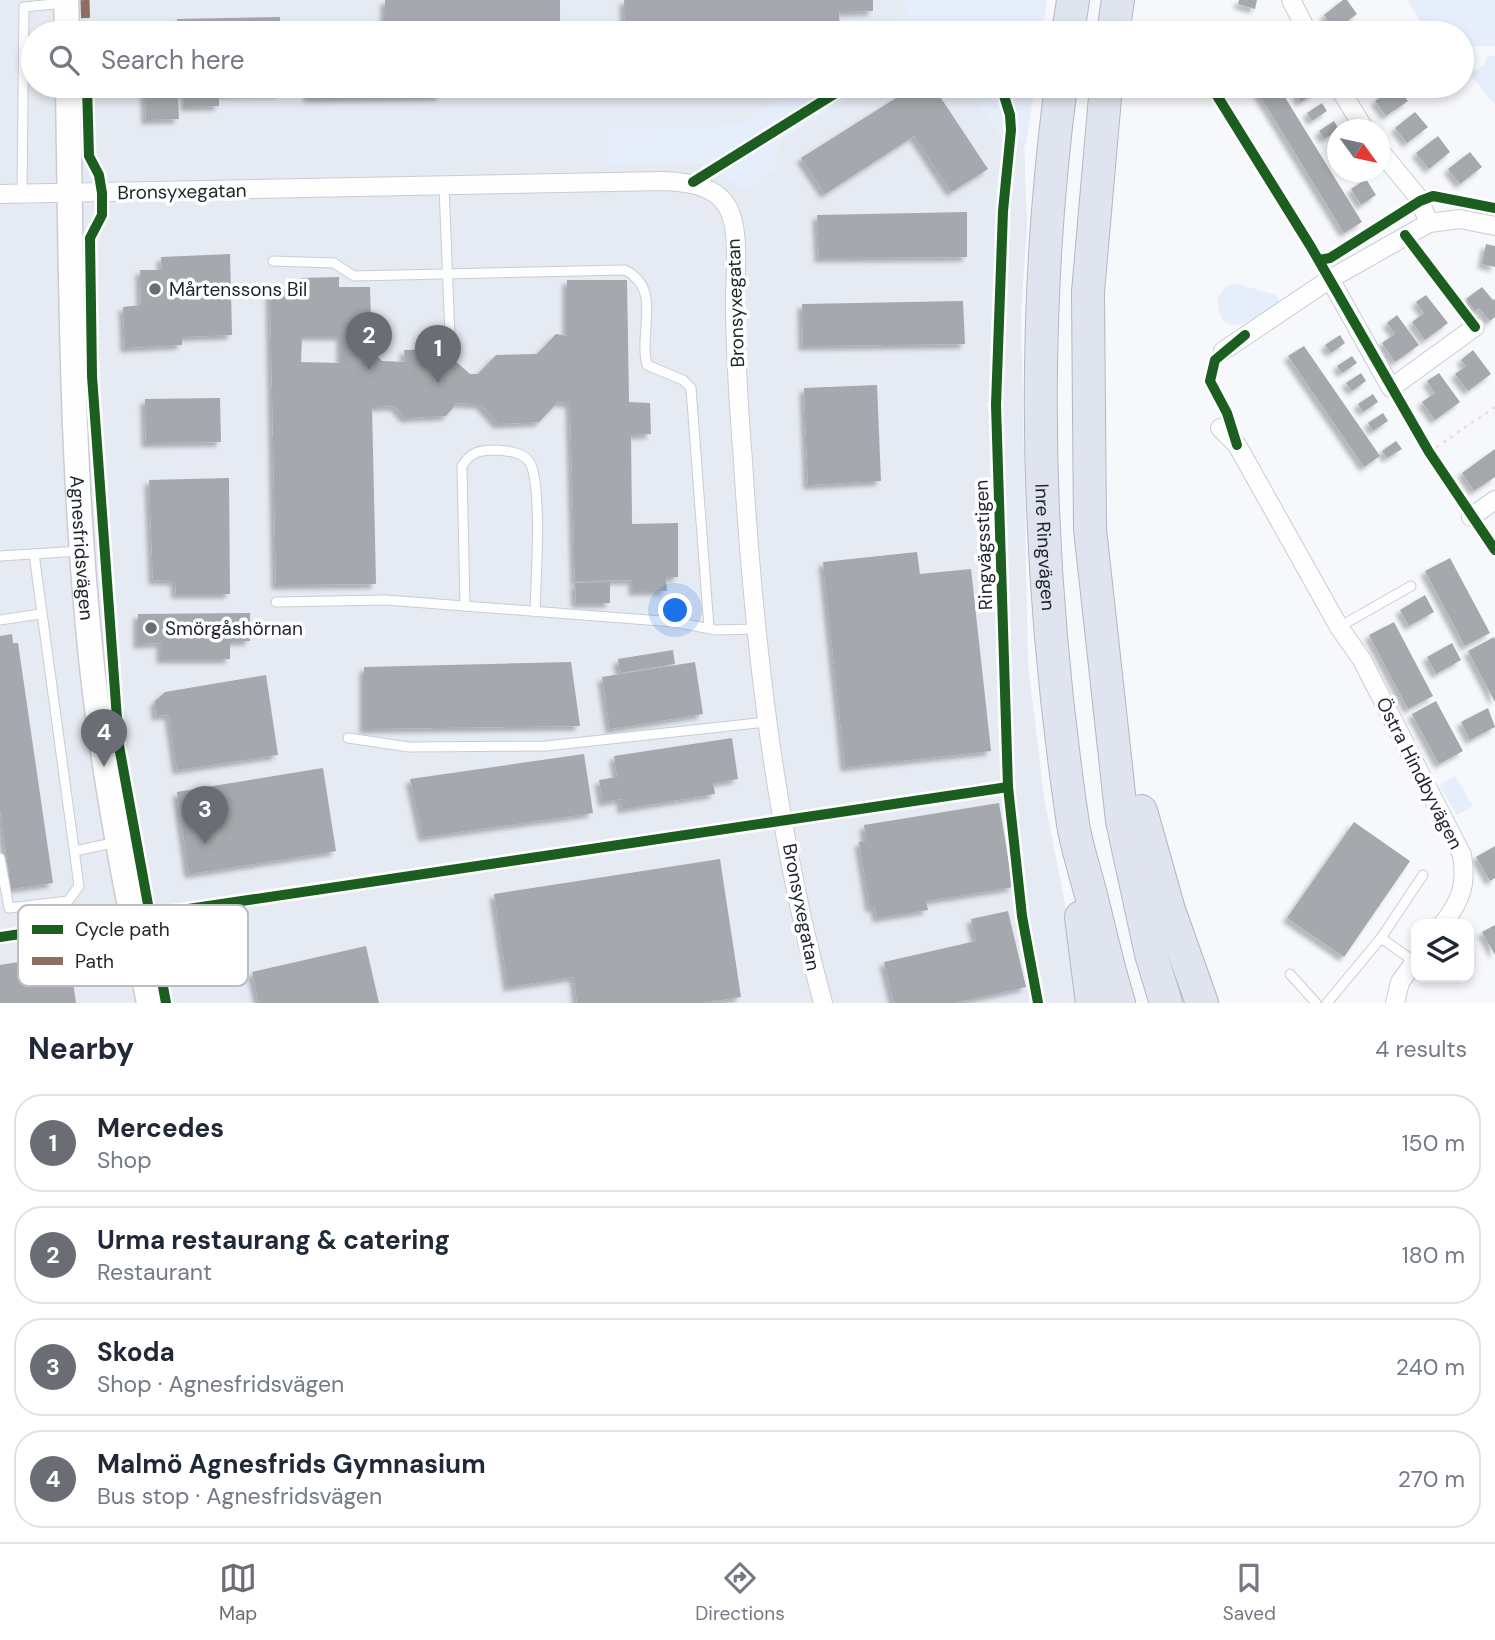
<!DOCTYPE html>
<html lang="en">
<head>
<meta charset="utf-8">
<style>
	:root { --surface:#fff; --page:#f6f6f7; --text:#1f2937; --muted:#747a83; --line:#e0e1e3; --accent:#6a6e74 }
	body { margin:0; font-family:"DM Sans",sans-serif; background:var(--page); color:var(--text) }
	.controls { position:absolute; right:21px; bottom:21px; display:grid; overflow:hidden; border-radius:14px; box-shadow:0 4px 10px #0003 }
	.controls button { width:63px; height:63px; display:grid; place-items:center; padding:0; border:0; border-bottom:2px solid var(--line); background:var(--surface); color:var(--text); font:35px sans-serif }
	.compass { position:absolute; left:1327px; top:119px; width:63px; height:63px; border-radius:50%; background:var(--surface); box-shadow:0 4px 10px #0003; rotate:123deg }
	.you { position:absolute; left:676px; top:611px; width:24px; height:24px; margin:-18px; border:5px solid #fff; border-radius:50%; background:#1a73e8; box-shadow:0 0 0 10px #1a73e833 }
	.badge { display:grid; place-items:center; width:46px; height:46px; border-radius:50%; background:var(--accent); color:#fff; font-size:23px; font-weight:700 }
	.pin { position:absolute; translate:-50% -58px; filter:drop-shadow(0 2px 4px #0008) }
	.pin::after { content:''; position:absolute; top:37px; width:24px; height:21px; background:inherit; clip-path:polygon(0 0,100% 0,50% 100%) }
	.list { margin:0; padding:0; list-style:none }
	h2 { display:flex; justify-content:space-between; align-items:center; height:91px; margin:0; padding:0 28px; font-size:30px }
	h2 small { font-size:23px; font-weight:400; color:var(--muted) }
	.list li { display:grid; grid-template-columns:46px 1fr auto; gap:21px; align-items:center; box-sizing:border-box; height:98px; margin:0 14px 14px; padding:0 14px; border:2px solid var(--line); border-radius:28px }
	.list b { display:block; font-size:26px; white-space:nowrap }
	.list p { margin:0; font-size:23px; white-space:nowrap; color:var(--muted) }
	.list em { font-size:23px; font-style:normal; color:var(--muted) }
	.icon { flex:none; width:38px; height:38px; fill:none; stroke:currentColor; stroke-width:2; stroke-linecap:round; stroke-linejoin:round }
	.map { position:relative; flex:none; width:1495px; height:1003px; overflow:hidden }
	.search { position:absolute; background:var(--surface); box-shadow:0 4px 10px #0003; left:21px; right:21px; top:21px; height:77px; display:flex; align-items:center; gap:18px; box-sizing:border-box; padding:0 24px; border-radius:38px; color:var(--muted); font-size:26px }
	.sheet { height:539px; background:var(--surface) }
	nav { display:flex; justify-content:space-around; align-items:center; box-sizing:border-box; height:98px; border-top:2px solid var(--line); background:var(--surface); font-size:19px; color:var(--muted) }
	nav a { display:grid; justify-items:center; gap:4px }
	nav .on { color:var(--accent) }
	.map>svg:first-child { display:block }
</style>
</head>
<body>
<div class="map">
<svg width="1495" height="1003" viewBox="0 0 1495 1003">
	<defs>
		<filter id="shadow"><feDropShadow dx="-4.5" dy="4.5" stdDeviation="2" flood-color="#0004"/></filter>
	</defs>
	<rect width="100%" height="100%" fill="#f6f8fb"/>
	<polygon fill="#e6eaf2" points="0,0 1042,0 1037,33 33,33 33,86 1030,86 1024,138 1027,226 1021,314 1028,664 1044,796 1067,915 1080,1003 0,1003"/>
	<g fill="#e6edfb">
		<polygon points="900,0 1047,0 1042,33 877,33 908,13"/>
		<polygon points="1407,0 1495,0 1495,46 1462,46 1462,33 1427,33"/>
		<polygon points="1487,56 1495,56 1495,105 1470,74 1484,65"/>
		<path d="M797,86h71l-86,53 -5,10 -2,19 -26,21c-16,-2 -31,-19 -47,-25 -17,-5 -72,1 -93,1v-36l127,-3z"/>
		<polygon points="967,86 1035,86 1026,144 1004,142"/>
		<path d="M1237,284l39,11 4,7c-21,13 -61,46 -63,-4l11,-13z"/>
		<polygon points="1455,776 1473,806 1457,815 1439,785"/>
	</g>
	<g fill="#a5a8ad" fill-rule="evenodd" filter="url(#shadow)">
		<polygon points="385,0 560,0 560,33 305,33 305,25 385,24"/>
		<polygon points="624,0 873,0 873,11 839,12 840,33 625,33"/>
		<polygon points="1239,0 1257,0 1255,9 1238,4"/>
		<polygon points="1343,0 1347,0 1357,14 1336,30 1324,15"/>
		<polygon points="280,17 280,33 144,33 144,30 177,30 177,19"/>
		<polygon points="145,86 281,86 281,93 219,94 219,106 185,107 185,94 178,94 179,119 146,120"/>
		<polygon points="308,86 441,86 441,96 308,98"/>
		<polygon points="626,86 742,86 742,88 626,90"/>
		<polygon points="915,86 933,86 988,169 951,192 914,136 825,194 801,158"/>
		<polygon points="1254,86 1278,86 1362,222 1344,233"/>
		<polygon points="1309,86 1316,92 1301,102 1296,94"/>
		<polygon points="1396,86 1408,101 1386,116 1375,101"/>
		<polygon points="1322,103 1327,111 1312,121 1307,113"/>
		<polygon points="1415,112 1428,127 1407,143 1395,128"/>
		<polygon points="1334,121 1339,130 1324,139 1319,131"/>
		<polygon points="1438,136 1450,152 1429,169 1416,153"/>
		<polygon points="1470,152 1482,167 1460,184 1448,169"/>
		<polygon points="1366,179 1376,195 1361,205 1351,189"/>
		<polygon points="967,212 967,257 819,258 817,215"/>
		<polygon points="1486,244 1495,246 1495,267 1482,264"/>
		<polygon points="230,254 232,335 182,337 182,345 125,348 123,307 141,305 140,270 162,270 161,257"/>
		<path d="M339,277v10h31l2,64 10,10 23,1 -1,-12 51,-1 -1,11 16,14h8l18,-19 41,-1 19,-20 11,2v-56h60l2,122 21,1 1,31 -20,1 1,89 46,-1v54l-12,1 1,13h-34v-11l-58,1 -5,-178 -12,-1 -19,20 -41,2 -18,-20 -23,-1 -11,13 -41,2 -10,-12 -23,1 4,177 -100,1 -6,-295 31,-1 -1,-11zM302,336h39v27l-40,-1z"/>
		<polygon points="1482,287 1493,300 1495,299 1495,317 1490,321 1479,308 1475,311 1466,299"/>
		<polygon points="1426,295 1448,323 1425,340 1412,322 1424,313 1416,302"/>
		<polygon points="963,301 965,344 803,346 802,304"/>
		<polygon points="1397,315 1419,345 1395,362 1382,343 1395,334 1387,323"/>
		<polygon points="1340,335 1345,343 1331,353 1325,345"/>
		<polygon points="1304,346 1380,456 1364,467 1288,356"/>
		<polygon points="1473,350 1491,374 1468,391 1455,374 1466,366 1461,360"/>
		<polygon points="1352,356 1357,363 1342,373 1337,366"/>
		<polygon points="1361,373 1366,381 1352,391 1346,383"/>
		<polygon points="1439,373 1460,402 1435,420 1422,402 1435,393 1427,381"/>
		<polygon points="877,385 881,481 808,485 804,388"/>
		<polygon points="1373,394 1378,402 1363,412 1358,404"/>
		<polygon points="220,398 221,442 146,443 145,399"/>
		<polygon points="1383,413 1388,421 1373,431 1368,423"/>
		<polygon points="1396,441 1402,449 1387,458 1382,451"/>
		<polygon points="1495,449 1495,477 1474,491 1462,473"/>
		<polygon points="229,478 230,594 176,594 175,581 153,580 149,480"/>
		<polygon points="917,552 920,574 971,569 991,751 845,767 823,562"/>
		<polygon points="1450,558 1490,633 1465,646 1425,571"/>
		<polygon points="610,582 610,603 576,603 575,583"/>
		<polygon points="1425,595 1434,612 1409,626 1400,610"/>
		<polygon points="250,613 250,641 230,641 230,659 161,659 161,643 138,644 138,614"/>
		<polygon points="1394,622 1433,696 1408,709 1369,635"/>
		<polygon points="12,634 13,643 18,643 53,883 11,889 0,810 0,636"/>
		<polygon points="1494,637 1495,640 1495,702 1468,651"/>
		<polygon points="1452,643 1461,660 1436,674 1427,657"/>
		<polygon points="673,650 675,664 620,673 618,659"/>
		<polygon points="571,662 580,726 364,729 364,667"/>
		<polygon points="695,662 703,714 610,729 602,677"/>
		<polygon points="266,675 278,755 177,770 169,715 156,716 155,701 165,692"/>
		<polygon points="1436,701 1463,751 1439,764 1412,714"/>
		<polygon points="1488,708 1495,727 1470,740 1461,722"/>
		<polygon points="732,738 738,779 713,783 715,794 622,809 621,799 603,802 599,780 617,777 614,756"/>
		<polygon points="584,754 593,813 423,837 410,779"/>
		<polygon points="323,768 336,851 189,874 177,792"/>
		<polygon points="999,803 1013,887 926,901 928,910 877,918 875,907 870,908 859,842 866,841 864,825"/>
		<polygon points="1354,822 1410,861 1344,957 1287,918"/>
		<polygon points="1495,846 1495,878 1490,881 1476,857"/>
		<polygon points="720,859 741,997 703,1003 577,1003 574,977 508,987 494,894"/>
		<polygon points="1008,911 1026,987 955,1003 894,1003 884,962 976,941 971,919"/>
		<polygon points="1495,925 1495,955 1482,932"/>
		<polygon points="366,946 379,1003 259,1003 252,972"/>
		<polygon points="69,954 76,1003 0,1003 0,965"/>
	</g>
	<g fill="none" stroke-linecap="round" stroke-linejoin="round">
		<g stroke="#c9cdd2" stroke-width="11">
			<g id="service">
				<polyline points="444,186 450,336"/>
				<polyline points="22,194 24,7 64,3"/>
				<path d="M273,261l61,2 20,13 271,-6c38,19 13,62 22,95l36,15 8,8 18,240"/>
				<polyline points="0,556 80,551"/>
				<polyline points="276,602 386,600 674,622 716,630 755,629"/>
				<path d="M465,606l-3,-140c9,-15 19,-16 36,-16 12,1 28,3 33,15 11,28 5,113 4,147"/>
				<polyline points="0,620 40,614"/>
				<polyline points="1339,627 1411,586"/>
				<polyline points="348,738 409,747 546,746 767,722"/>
				<polyline points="75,851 117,842"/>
				<polyline points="0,858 9,908 68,901 79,886 34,554"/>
				<polyline points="1381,938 1415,962"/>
				<polyline points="1290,974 1316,1003"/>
				<polyline points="1327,1003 1381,938 1423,875"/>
			</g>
		</g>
		<g stroke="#c9cdd2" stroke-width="20">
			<g id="minor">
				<polyline points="1291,0 1308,33"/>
				<polyline points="1338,86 1365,130"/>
				<polyline points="1380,151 1418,197 1429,223"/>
				<path d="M0,194l663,-13c28,1 60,5 69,37 8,29 2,65 3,95 1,49 4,98 8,148 11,182 32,366 80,542"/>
				<polyline points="1330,279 1391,388 1475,327"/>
				<polyline points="1223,351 1330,279 1429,223 1460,219 1495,226"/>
				<path d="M1220,428l17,17 102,182 23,33 100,195c5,30 -1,45 -19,69"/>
				<polyline points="1471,517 1495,500"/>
				<polyline points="1395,1003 1400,982 1416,960"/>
			</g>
		</g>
		<g stroke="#c9cdd2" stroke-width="27">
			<g id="secondary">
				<polyline points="66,0 67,33"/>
				<path id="s1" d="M68,86c3,180 3,361 20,540 11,128 36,252 61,377"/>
			</g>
		</g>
		<g stroke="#b1b7c3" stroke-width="34">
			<g id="motorway">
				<polyline points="1068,33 1073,0"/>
				<polyline points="1113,33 1118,0"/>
				<path id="s2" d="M1061,86c-32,243 -24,495 12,738 4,24 12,48 18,71 9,36 17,73 28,108"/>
				<polyline points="1106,86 1088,292 1090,529 1122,821 1151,954 1166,1003"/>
				<polyline points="1141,811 1169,910 1202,1003"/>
				<polyline points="1081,917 1092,1003"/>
			</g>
		</g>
		<polyline stroke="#e2e2e3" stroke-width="2.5" stroke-dasharray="3.5 5" stroke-linecap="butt" points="1429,452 1495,407"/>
		<use href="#service" stroke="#fefefe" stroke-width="9"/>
		<use href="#minor" stroke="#fefefe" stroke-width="18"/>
		<use href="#secondary" stroke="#fefefe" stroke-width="24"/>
		<use href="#motorway" stroke="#e0e4ee" stroke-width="32"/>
		<polyline stroke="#8d6e63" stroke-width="9" stroke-dasharray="18 9" stroke-linecap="butt" points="85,0 86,33"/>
		<g stroke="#fff" stroke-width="15">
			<g id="cycleway">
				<polyline points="87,86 89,156 99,175 102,193 102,215 90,238 92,376 119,746 166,1003"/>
				<polyline points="1001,86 1010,115 1011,130 1003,211 996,405 1008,787 1022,916 1038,1003"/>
				<polyline points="1211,86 1311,247 1429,452 1495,550"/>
				<polyline points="693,182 847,86"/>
				<polyline points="1405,235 1475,327"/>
				<polyline points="1319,260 1330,258 1420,201 1433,196 1495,208"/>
				<polyline points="1237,445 1227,413 1210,381 1215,360 1245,335"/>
				<polyline points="0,937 1008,787"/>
			</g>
		</g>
		<use href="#cycleway" stroke="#1b5e20" stroke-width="10"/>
	</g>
	<g fill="#6a6e74" stroke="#fff" stroke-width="2.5">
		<circle cx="155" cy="289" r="7"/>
		<circle cx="151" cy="628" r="7"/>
	</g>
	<g text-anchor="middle" stroke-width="7" stroke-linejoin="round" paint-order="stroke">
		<g font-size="19" fill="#1f242c" stroke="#fff">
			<text transform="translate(182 191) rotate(-1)" y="7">Bronsyxegatan</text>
			<text transform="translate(735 303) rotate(-92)" y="7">Bronsyxegatan</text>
			<text transform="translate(983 545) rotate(-92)" y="7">Ringvägsstigen</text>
			<text dy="7" stroke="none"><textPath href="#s1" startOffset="462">Agnesfridsvägen</textPath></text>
			<text dy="7" stroke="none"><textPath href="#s2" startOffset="462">Inre Ringvägen</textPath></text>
			<text transform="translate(1420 773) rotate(63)" y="7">Östra Hindbyvägen</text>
			<text transform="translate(802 907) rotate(79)" y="7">Bronsyxegatan</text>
		</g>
		<g font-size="19" fill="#1f242c" stroke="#fff" text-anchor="start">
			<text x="169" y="296">Mårtenssons Bil</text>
			<text x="165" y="635">Smörgåshörnan</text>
		</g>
	</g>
	<rect x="18" y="905" width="230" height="81" rx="10" fill="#fff" stroke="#bcbdc0" stroke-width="2"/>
	<rect x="32" y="925" width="31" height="9" fill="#1b5e20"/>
	<rect x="32" y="957" width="31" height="8" fill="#8d6e63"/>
	<g font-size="19" fill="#1f242c">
		<text x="75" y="936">Cycle path</text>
		<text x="75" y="968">Path</text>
	</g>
</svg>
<div class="controls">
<button><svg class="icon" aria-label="layers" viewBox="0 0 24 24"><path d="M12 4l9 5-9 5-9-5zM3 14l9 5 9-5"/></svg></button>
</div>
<svg class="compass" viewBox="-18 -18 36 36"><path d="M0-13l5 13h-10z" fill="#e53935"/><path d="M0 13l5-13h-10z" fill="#747a83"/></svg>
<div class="you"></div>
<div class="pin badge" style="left:438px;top:383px">1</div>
<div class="pin badge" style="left:369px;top:370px">2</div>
<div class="pin badge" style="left:205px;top:844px">3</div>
<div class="pin badge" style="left:104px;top:767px">4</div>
<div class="search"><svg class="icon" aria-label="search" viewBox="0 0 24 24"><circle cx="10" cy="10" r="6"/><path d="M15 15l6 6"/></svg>Search here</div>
</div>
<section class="sheet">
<h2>Nearby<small>4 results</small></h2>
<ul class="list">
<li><span class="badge">1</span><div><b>Mercedes</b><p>Shop</p></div><em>150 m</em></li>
<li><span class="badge">2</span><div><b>Urma restaurang &amp; catering</b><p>Restaurant</p></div><em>180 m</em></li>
<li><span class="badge">3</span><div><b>Skoda</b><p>Shop · Agnesfridsvägen</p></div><em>240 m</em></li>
<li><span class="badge">4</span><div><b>Malmö Agnesfrids Gymnasium</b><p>Bus stop · Agnesfridsvägen</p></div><em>270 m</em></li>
</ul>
</section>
<nav>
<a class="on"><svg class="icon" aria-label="map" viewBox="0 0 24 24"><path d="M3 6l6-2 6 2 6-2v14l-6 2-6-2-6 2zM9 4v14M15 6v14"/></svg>Map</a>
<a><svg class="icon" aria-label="directions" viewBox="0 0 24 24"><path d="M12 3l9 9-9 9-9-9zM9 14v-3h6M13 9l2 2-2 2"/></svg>Directions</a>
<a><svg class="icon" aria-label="saved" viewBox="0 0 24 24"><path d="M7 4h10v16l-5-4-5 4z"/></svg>Saved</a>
</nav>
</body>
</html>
